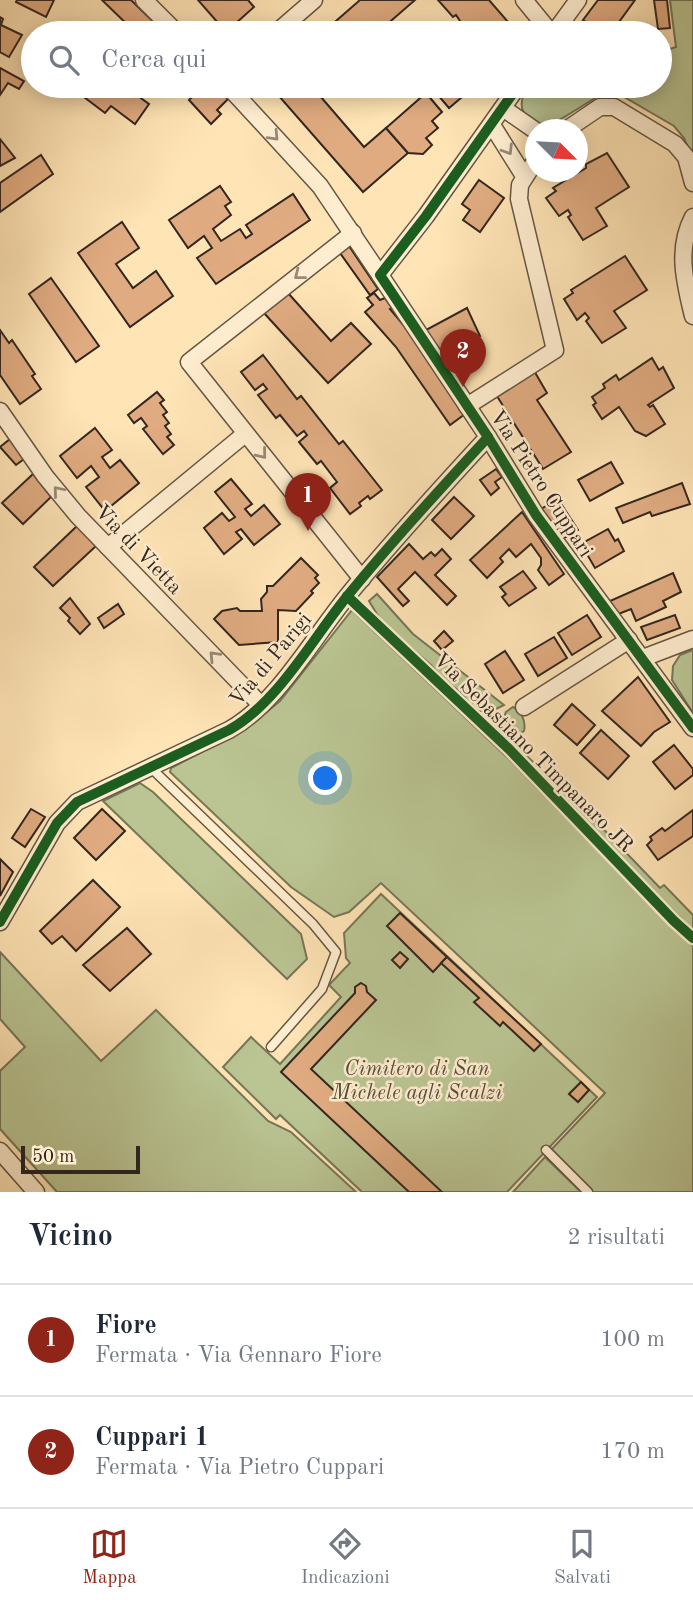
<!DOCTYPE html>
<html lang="it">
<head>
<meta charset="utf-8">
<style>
	:root { --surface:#fff; --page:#f6f6f7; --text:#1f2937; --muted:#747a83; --line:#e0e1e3; --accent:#8f2418 }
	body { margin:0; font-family:"Old Standard TT",serif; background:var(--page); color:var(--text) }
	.compass { position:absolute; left:525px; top:119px; width:63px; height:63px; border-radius:50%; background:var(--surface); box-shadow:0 4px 18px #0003; rotate:114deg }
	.scale { position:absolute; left:21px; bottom:18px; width:119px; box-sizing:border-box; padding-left:7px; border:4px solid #32261f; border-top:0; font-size:19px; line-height:24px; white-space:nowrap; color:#32261f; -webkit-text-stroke:5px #ffedcf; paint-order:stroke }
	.you { position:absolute; left:326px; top:779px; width:24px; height:24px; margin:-18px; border:5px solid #fff; border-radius:50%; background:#1a73e8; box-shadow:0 0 0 10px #1a73e833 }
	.badge { display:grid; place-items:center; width:46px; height:46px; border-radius:50%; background:var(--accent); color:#fff; font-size:23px; font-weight:700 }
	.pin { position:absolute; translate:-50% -58px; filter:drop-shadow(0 2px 4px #0008) }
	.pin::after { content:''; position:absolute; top:37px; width:24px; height:21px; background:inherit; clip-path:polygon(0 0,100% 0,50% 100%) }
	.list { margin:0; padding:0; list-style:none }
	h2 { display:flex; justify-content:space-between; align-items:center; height:91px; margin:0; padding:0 28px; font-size:30px }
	h2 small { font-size:23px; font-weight:400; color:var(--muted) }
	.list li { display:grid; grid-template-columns:46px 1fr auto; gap:21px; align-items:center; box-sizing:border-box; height:112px; padding:0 28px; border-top:2px solid var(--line) }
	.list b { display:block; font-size:26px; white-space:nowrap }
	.list p { margin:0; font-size:23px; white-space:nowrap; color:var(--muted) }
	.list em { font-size:23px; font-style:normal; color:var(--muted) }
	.icon { flex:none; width:38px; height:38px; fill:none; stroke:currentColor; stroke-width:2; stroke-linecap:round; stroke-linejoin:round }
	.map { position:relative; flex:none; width:693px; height:1192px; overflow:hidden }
	.search { position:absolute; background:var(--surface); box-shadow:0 4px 18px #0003; left:21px; right:21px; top:21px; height:77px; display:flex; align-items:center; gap:18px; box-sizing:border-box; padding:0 24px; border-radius:38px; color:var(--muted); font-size:26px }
	.sheet { height:315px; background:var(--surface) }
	nav { display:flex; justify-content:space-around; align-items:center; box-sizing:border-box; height:98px; border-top:2px solid var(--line); background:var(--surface); font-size:19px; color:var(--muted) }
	nav a { display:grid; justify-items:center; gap:4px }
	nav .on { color:var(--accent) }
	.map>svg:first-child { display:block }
</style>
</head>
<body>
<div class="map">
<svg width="693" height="1192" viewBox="0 0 693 1192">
	<rect width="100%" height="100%" fill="#ffe4b5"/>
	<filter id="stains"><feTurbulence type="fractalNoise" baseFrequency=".00286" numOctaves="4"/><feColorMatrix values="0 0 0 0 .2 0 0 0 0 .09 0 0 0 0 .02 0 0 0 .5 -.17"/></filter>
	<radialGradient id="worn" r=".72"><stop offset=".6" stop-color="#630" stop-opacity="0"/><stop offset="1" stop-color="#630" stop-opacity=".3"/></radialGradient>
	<g fill="#bac593" stroke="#767659" stroke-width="2">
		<path d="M670,0h23v159l-9,-21 -10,-12 -55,-32 -22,3 -49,30c-25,-5 -34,-21 -19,-41h131v-34l16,-5z"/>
		<polygon points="377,594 413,634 504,705 492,711 479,711 472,708 460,691 446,683 431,665 383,624 369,601"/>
		<polygon points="352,610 510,760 674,929 693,946 693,1192 592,1192 550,1151 605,1093 381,883 349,912 334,917 291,887 170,772 171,768 246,729 280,701"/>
		<polygon points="693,650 693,713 672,680 673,666 680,655"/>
		<path d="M513,707c9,4 13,15 11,24l-9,6 -10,-4 -4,-8 5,-13z"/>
		<polygon points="517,747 587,812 660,888 664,885 693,915 693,931 516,749"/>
		<polygon points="140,783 153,792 301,934 307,959 287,979 103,801"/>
		<polygon points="381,894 597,1097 507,1192 362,1192 280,1115 276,1119 223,1067 251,1037 280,1064 341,997 329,985 350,963 346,958 344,933"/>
		<polygon points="0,952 101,1061 156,1010 268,1121 291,1132 356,1192 57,1192 0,1129 0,1071 25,1047 0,1019"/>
		<polygon points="545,1157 581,1192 513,1192"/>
	</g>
	<g fill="#e0ab80" stroke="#32261f" stroke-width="2">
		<polygon points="17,0 54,0 46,17 16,2"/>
		<polygon points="102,0 131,0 165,33 136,33"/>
		<polygon points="198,0 248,0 254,7 226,32"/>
		<polygon points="360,0 415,0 377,33 331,33 328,28"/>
		<polygon points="438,0 489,0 509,23 496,33 468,33 456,15 453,17"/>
		<polygon points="598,0 635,0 611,33 606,33 599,28 597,30 583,20"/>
		<polygon points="654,0 667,0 670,28 658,29"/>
		<polygon points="0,17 3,19 1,25 22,35 9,57 0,52"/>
		<polygon points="0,68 24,81 19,89 8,83 0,95"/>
		<polygon points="80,86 124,86 149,104 135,124 111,106 105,113 76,91"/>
		<polygon points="184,86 215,86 228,99 217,110 221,114 211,124 189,100 193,96"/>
		<polygon points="317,86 314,89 364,147 386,128 408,153 363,192 271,87"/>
		<polygon points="434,86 475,86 449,108 432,88"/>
		<polygon points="426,93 442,112 432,121 438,128 426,138 432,145 423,154 408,153 386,128"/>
		<polygon points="0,139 15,158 0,166"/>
		<polygon points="607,153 629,187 596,208 607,226 583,240 568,217 571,215 568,210 559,216 546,198 556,191 553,188 586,168 586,164"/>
		<polygon points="41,155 53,174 0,212 0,183"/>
		<polygon points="479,180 504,198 480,232 463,220 470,210 462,204"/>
		<polygon points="220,186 231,202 225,206 231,215 213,229 221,241 240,229 246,238 252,234 246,225 293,194 310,220 216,284 197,258 212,248 204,236 188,248 169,220"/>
		<polygon points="122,222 139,248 116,264 133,288 156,271 173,296 130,327 78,253"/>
		<polygon points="349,246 378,289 370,295 340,253"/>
		<polygon points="625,256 647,290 614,311 626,328 602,343 586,321 589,318 585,313 577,320 564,299 573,293 571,290"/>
		<polygon points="51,278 99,346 76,362 29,294"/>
		<polygon points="288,293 331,341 351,323 371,344 328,383 264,313"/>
		<polygon points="374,293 380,300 385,298 392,308 390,309 406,328 465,414 450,425 396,347 365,312 373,305 367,298"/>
		<polygon points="467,308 480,336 457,350 454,345 439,353 424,331"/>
		<polygon points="0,330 9,343 12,340 35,374 32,376 41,389 20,404 0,375"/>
		<polygon points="263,355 297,399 301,396 339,444 343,441 382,490 370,499 368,496 359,503 361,506 350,514 330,488 337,482 321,461 317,464 299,442 307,435 304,431 297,436 280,415 276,418 258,395 267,389 263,384 255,390 241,372"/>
		<polygon points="652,358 659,370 663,367 674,388 648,405 650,407 653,405 665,424 646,436 635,431 619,407 602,419 593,405 596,403 592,397 605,388 603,384 616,375 619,380"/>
		<polygon points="533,369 547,393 537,400 571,452 543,469 495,393"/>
		<polygon points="157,392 164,400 160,403 167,412 163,415 169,423 165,426 171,434 167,437 174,445 163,454 143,429 147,426 141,418 134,423 128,415"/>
		<polygon points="95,428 112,450 102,457 110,468 120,460 139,483 105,511 86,487 99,477 91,466 77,478 60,456"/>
		<polygon points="10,439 24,459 16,465 0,447"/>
		<polygon points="611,462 623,483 590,501 578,480"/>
		<polygon points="496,469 502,477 495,482 499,488 491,495 480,480"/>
		<polygon points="33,474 51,497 23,524 2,503"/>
		<polygon points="231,479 252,504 245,509 251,516 264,505 280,524 254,545 241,529 236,532 242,539 224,554 204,528 222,513 229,521 235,517 215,492"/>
		<polygon points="682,483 690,504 652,516 650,512 623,523 616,508"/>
		<polygon points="454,497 474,516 451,539 432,520"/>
		<polygon points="558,499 578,530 559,541 539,510"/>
		<polygon points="522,512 564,574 549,585 538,570 541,565 541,558 531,544 516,557 509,549 500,558 503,562 487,578 470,560"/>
		<polygon points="77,526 96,546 53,586 34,567"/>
		<polygon points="608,529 615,541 618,539 624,551 595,568 581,544"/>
		<polygon points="409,544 423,559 431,552 435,556 442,549 451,559 435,575 456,596 447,605 415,572 398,589 409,601 403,606 377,577"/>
		<polygon points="301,558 318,575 315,578 319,583 311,591 313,593 296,611 278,610 278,642 239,645 214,619 222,611 237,608 240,611 262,611 261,599 267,592 267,586 273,586"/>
		<polygon points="523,571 536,588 509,606 502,597 506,594 500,587"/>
		<polygon points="673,573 681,592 663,601 666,607 636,621 631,609 616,615 610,601"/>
		<polygon points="70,598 90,624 80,634 68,621 70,618 60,608"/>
		<polygon points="118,604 124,614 104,628 98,618"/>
		<polygon points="587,615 601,637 572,655 558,633"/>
		<polygon points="675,615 680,628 647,640 641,627"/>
		<polygon points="444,631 453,641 442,650 434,641"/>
		<polygon points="554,637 567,658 538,676 525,654"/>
		<polygon points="505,651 524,680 503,693 485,664"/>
		<polygon points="638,677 670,722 654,732 641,746 602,711"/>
		<polygon points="572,704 595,725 577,745 554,725"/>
		<polygon points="601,730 629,756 608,779 580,753"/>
		<polygon points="674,745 693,769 693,775 675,789 653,762"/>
		<polygon points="31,809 45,817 25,847 12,838"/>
		<polygon points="102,809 125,831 96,860 74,838"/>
		<polygon points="693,810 693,836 658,860 647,845 652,840 650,837 662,828 665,831"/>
		<polygon points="0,859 13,872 0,896"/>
		<polygon points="93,880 120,907 76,951 62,936 52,944 40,931"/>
		<polygon points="400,913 447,957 433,972 387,926"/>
		<polygon points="127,928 151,954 110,991 83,965"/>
		<polygon points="400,952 408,959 400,968 392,960"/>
		<polygon points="447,957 541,1044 534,1051 503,1022 500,1026 474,1002 479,998 441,963"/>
		<polygon points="361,983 366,986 367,992 376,1000 311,1069 442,1192 409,1192 281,1072 355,993 355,987"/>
		<polygon points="581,1082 589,1090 578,1102 569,1094"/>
	</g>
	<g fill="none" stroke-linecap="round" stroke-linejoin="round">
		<g stroke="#655644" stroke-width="11">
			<g id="service">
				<polyline points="150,767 313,924 336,952 322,989 271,1047"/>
				<polyline points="546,1150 588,1192"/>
			</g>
		</g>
		<g stroke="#655644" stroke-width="19">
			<g id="minor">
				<polyline points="144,0 177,33"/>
				<polyline points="524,0 551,33"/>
				<polyline points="276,33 314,0"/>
				<polyline points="554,33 578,0"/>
				<polyline points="228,86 320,186 380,275"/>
				<polyline points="518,86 426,216 380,275 488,437 536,515 693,728"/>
				<polyline points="503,108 536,131"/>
				<polyline points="492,125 524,176"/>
				<polyline points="566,130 600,107 614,107 675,144 686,157 693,183"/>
				<path d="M693,217c-17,32 -8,66 0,99"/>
				<polyline points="353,233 189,362 362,579"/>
				<polyline points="467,406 555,350 519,199 520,185 536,160"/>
				<polyline points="0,411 45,476 78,516 261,705"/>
				<polyline points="108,547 245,434"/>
				<polyline points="643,658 693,639"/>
				<polyline points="524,707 629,640"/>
				<path d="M0,922l57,-99 20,-21 152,-72c49,-27 85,-94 120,-136 44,-54 92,-106 139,-157"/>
				<polyline points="0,1151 36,1192"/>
			</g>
		</g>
		<use href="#service" stroke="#ffedcf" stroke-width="8"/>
		<use href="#minor" stroke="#ffedcf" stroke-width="16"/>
		<g stroke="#ffedcf" stroke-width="15">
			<g id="cycleway">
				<polyline points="518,86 426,216 380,275 488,437 536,515 693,728"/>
				<polyline points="347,596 509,749 674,921 693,938"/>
				<path d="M0,922l57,-99 20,-21 152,-72c49,-27 85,-94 120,-136 44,-54 92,-106 139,-157"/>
			</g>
		</g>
		<use href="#cycleway" stroke="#1b5e20" stroke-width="10"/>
	</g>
	<defs><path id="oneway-chevron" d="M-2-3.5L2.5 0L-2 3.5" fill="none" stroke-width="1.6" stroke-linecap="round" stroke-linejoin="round" transform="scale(1.75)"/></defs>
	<g stroke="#988a77">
		<use href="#oneway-chevron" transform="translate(274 136) rotate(47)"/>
		<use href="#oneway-chevron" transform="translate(508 150) rotate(58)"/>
		<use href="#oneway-chevron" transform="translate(299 275) rotate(142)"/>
		<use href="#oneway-chevron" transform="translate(262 454) rotate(51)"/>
		<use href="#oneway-chevron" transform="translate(58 491) rotate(-130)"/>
		<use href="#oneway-chevron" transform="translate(214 656) rotate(-134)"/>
	</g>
	<g text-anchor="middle" stroke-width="5" stroke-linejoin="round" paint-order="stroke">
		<g font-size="21" fill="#32261f" stroke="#ffedcf">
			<text transform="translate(542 483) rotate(57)" y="7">Via Pietro Cuppari</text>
			<text transform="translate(139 549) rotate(46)" y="7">Via di Vietta</text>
			<text transform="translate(270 659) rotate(-50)" y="7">Via di Parigi</text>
			<text transform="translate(534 752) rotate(45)" y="7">Via Sebastiano Timpanaro JR</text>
		</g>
		<g font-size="21" font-style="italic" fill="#544e3c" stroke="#ffedcf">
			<text x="417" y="1075">Cimitero di San<tspan x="417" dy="24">Michele agli Scalzi</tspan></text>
		</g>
	</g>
	<rect width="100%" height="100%" filter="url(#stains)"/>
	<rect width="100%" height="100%" fill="url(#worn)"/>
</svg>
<svg class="compass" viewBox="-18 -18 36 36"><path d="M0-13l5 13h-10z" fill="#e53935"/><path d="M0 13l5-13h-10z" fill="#747a83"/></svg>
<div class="scale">50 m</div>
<div class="you"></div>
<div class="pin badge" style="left:308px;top:531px">1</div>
<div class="pin badge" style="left:463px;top:387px">2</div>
<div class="search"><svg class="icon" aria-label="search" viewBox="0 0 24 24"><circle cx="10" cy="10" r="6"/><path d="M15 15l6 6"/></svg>Cerca qui</div>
</div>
<section class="sheet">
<h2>Vicino<small>2 risultati</small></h2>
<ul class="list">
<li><span class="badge">1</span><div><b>Fiore</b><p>Fermata · Via Gennaro Fiore</p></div><em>100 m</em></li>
<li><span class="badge">2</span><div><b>Cuppari 1</b><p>Fermata · Via Pietro Cuppari</p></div><em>170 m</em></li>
</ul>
</section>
<nav>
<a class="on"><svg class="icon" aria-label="map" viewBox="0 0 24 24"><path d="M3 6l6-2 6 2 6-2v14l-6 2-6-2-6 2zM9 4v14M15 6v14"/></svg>Mappa</a>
<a><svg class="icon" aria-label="directions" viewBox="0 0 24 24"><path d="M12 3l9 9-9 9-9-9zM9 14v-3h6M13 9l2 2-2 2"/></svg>Indicazioni</a>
<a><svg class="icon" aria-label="saved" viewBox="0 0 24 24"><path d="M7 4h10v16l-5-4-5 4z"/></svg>Salvati</a>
</nav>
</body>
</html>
